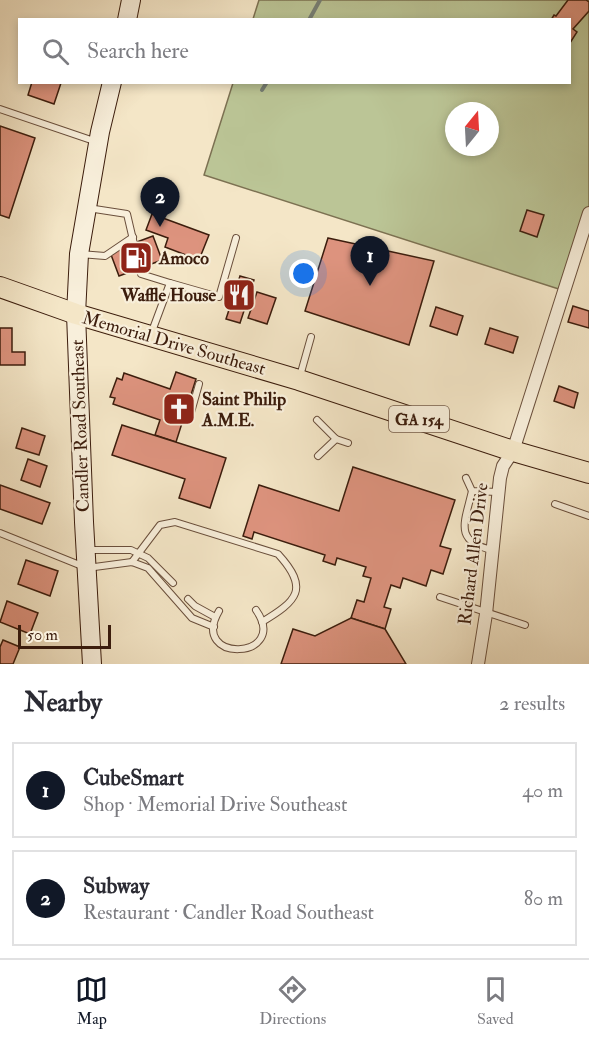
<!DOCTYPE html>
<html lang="en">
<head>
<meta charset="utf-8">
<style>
	:root { --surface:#fff; --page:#f2f2f3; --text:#2b2b33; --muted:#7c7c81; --line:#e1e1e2; --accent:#111827 }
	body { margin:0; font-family:"IM FELL Double Pica",serif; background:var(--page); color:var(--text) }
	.compass { position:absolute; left:445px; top:102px; width:54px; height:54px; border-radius:50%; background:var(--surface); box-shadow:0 3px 9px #0003; rotate:18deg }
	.scale { position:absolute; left:18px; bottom:15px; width:93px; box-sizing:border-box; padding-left:6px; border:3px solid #3c1d0d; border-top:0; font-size:16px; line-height:21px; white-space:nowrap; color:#3c1d0d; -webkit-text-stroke:4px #f8efdb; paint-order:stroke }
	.you { position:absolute; left:304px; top:274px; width:21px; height:21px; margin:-15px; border:4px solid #fff; border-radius:50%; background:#1a73e8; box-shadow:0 0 0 9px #1a73e833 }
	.badge { display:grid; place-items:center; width:39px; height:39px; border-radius:50%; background:var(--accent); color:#fff; font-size:20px; font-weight:700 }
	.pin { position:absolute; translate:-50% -50px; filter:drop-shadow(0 2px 3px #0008) }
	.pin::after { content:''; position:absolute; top:32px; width:21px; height:18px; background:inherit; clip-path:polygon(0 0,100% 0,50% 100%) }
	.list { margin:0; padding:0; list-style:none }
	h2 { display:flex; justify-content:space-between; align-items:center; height:78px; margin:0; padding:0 24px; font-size:26px }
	h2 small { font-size:20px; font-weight:400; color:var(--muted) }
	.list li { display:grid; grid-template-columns:39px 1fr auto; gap:18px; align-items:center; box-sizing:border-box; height:96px; margin:0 12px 12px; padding:0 12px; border:2px solid var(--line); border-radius:0px }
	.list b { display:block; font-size:22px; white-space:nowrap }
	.list p { margin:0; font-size:20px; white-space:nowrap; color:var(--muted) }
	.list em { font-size:20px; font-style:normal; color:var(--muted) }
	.icon { flex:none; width:33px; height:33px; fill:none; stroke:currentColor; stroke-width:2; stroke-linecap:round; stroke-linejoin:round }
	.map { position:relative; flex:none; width:589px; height:664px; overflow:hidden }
	.search { position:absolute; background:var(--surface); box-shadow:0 3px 9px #0003; left:18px; right:18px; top:18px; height:66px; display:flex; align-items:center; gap:15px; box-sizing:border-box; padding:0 21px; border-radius:0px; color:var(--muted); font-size:22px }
	.sheet { height:294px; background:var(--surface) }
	nav { display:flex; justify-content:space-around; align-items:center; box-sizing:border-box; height:84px; border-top:2px solid var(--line); background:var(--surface); font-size:16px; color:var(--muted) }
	nav a { display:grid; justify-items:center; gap:3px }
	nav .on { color:var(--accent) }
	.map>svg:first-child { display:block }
</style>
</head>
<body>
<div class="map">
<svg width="589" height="664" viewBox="0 0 589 664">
	<rect width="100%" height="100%" fill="#f4e6c7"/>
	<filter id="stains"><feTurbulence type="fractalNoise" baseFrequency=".00333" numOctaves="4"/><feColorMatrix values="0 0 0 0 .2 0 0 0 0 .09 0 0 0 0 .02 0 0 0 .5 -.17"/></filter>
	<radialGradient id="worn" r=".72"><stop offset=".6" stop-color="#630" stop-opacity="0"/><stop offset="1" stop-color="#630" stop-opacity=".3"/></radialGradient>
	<path fill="#bbc596" stroke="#7c7152" stroke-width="1.5" fill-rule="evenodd" d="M259,0h330v216l-24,75 -361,-116 29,-92 337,-1v-62l-317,-1zM454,111h36v36h-36z"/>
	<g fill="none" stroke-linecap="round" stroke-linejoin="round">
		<g stroke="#767e74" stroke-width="4">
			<polyline points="309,20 320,0"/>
			<polyline points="262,90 267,82"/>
		</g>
	</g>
	<g fill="#dd937e" stroke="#3c1d0d" stroke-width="1.5">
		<polygon points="568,0 586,0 589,2 589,11 573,29 577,32 570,43 570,20 551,20 554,15 556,16"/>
		<polygon points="32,82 61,83 54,104 28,95"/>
		<polygon points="0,126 35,138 9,218 0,215"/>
		<polygon points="527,210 544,215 537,237 520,231"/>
		<polygon points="152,214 209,235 199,260 165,247 168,238 146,230"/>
		<polygon points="153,236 162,260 119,276 110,252"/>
		<polygon points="328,238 434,261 409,345 305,311"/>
		<polygon points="240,276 254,280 240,323 226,319"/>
		<polygon points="257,292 276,298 267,324 248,318"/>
		<polygon points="573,306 589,311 589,328 568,322"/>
		<polygon points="436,307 463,316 457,335 430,326"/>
		<polygon points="0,328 12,328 12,352 25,352 25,365 0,365"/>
		<polygon points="490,328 518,337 513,353 485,344"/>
		<polygon points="176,372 196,379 176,442 155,435 160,420 113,404 115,398 110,397 117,378 122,380 124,373 170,389"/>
		<polygon points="559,386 578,393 574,408 554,401"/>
		<polygon points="122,425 226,458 210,508 179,498 185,479 112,455"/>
		<polygon points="22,428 45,436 39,455 16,448"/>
		<polygon points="28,459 47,466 40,487 21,480"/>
		<polygon points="353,467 455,500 440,546 451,549 443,574 431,570 426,586 403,578 400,588 391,585 384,607 391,609 385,629 351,618 357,600 364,602 371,578 363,576 366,567 337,558 335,565 323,561 325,555 254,532 252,539 243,536 259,485 339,511"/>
		<polygon points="0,485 50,503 42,524 0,509"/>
		<polygon points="26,560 58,571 50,596 18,584"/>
		<polygon points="7,601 38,613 30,634 0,622"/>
		<polygon points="351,618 385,629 406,664 281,664 293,629 315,636"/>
		<polygon points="3,640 20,647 13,664 0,664 0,647"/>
	</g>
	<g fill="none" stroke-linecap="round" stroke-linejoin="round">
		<g stroke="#6a4f3c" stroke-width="8">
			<g id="lane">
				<polyline points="0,109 97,142"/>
				<polyline points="88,208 127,214 141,274 170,283"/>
				<polyline points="80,254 105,256 133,237"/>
				<polyline points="151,334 170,283 219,297 236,238"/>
				<polyline points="300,376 311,337"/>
				<polyline points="190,416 199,384"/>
				<polyline points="317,420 336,439 348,443"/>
				<polyline points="318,456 336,439"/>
				<polyline points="466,478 472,491 498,492"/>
				<path d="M472,491c-7,31 -19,50 20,59"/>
				<polyline points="555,504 589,516"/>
				<polyline points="0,533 87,568 132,562 148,568 192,618 214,627"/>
				<polyline points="87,550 131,550 148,558 173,583"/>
				<path d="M132,562l28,-37 15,-3 103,32c32,35 19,47 -16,68"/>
				<polyline points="440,597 525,625"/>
				<polyline points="188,599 195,606 215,617"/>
				<path d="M219,611c-31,53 72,49 37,-1"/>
			</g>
		</g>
		<g stroke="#6a4f3c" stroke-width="14">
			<polyline id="street" points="478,664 486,614 500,478 503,466 513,451 589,213"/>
		</g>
		<g stroke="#3c1d0d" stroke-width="20">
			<g id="secondary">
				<polyline points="127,20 131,0"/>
				<polyline points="92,664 84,522 76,314 79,254 100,132 112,82"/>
			</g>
		</g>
		<g stroke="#3c1d0d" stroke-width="22">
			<polyline id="primary" points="0,287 76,314 299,380 513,451 589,473"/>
		</g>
		<use href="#lane" stroke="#f8efdb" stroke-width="6"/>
		<use href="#street" stroke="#f8efdb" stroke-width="12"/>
		<use href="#secondary" stroke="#f8efdb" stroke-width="18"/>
		<use href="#primary" stroke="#f4e6c7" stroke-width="20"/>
	</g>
	<defs>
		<g id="fuel-square" transform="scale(1.725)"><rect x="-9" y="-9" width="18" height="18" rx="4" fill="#8f2418" stroke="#f8efdb"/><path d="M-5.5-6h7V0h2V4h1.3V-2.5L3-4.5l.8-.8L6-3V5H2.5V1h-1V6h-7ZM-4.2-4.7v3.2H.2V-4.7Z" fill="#fff"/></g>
		<g id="restaurant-square" transform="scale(1.725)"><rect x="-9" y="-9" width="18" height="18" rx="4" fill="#8f2418" stroke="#f8efdb"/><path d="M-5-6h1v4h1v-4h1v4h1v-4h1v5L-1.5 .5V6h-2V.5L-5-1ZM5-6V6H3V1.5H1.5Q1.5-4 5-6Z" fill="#fff"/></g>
		<g id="church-square" transform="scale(1.725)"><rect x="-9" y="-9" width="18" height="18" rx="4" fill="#8f2418" stroke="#f8efdb"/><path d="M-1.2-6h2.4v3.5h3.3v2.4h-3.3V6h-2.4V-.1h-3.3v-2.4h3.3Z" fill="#fff"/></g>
	</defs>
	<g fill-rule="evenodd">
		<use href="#fuel-square" x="136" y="258"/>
		<use href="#restaurant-square" x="239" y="295"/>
		<use href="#church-square" x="179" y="409"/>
	</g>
	<g text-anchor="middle" stroke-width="4.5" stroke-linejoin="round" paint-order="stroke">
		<rect fill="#f8efdb" stroke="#745c4b" stroke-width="1.5" x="389" y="406" width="60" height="26" rx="4.5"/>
		<g font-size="16" font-weight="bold" fill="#3c1d0d">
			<text x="419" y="425">GA 154</text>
		</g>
		<g font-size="18" font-weight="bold" fill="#3c1d0d" stroke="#f8efdb" text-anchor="start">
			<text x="159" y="264">Amoco</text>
			<text x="216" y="301" text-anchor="end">Waffle House</text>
			<text x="202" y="405">Saint Philip<tspan x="202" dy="21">A.M.E.</tspan></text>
		</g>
		<g font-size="18" fill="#3c1d0d" stroke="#f8efdb">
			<text transform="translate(174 343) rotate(16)" y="6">Memorial Drive Southeast</text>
			<text transform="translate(80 426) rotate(-92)" y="6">Candler Road Southeast</text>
			<text transform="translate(473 554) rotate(-83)" y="6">Richard Allen Drive</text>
		</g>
	</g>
	<rect width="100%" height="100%" filter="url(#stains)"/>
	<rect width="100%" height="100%" fill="url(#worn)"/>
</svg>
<svg class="compass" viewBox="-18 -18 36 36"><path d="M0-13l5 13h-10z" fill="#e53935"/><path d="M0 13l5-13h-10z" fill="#7c7c81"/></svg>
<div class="scale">50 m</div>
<div class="you"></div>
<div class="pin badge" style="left:370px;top:286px">1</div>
<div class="pin badge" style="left:160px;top:227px">2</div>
<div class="search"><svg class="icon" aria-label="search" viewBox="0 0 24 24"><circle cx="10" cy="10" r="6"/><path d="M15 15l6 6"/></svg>Search here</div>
</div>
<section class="sheet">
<h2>Nearby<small>2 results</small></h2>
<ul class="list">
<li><span class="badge">1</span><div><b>CubeSmart</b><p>Shop · Memorial Drive Southeast</p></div><em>40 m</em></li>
<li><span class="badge">2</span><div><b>Subway</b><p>Restaurant · Candler Road Southeast</p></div><em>80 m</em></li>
</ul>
</section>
<nav>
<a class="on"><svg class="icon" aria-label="map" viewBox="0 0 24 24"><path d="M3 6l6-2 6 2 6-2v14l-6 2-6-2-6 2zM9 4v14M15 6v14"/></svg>Map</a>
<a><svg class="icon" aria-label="directions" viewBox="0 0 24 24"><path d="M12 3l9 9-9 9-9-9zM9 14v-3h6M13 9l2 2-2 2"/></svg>Directions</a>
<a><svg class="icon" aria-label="saved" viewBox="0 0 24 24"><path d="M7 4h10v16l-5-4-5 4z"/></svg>Saved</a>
</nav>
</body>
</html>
